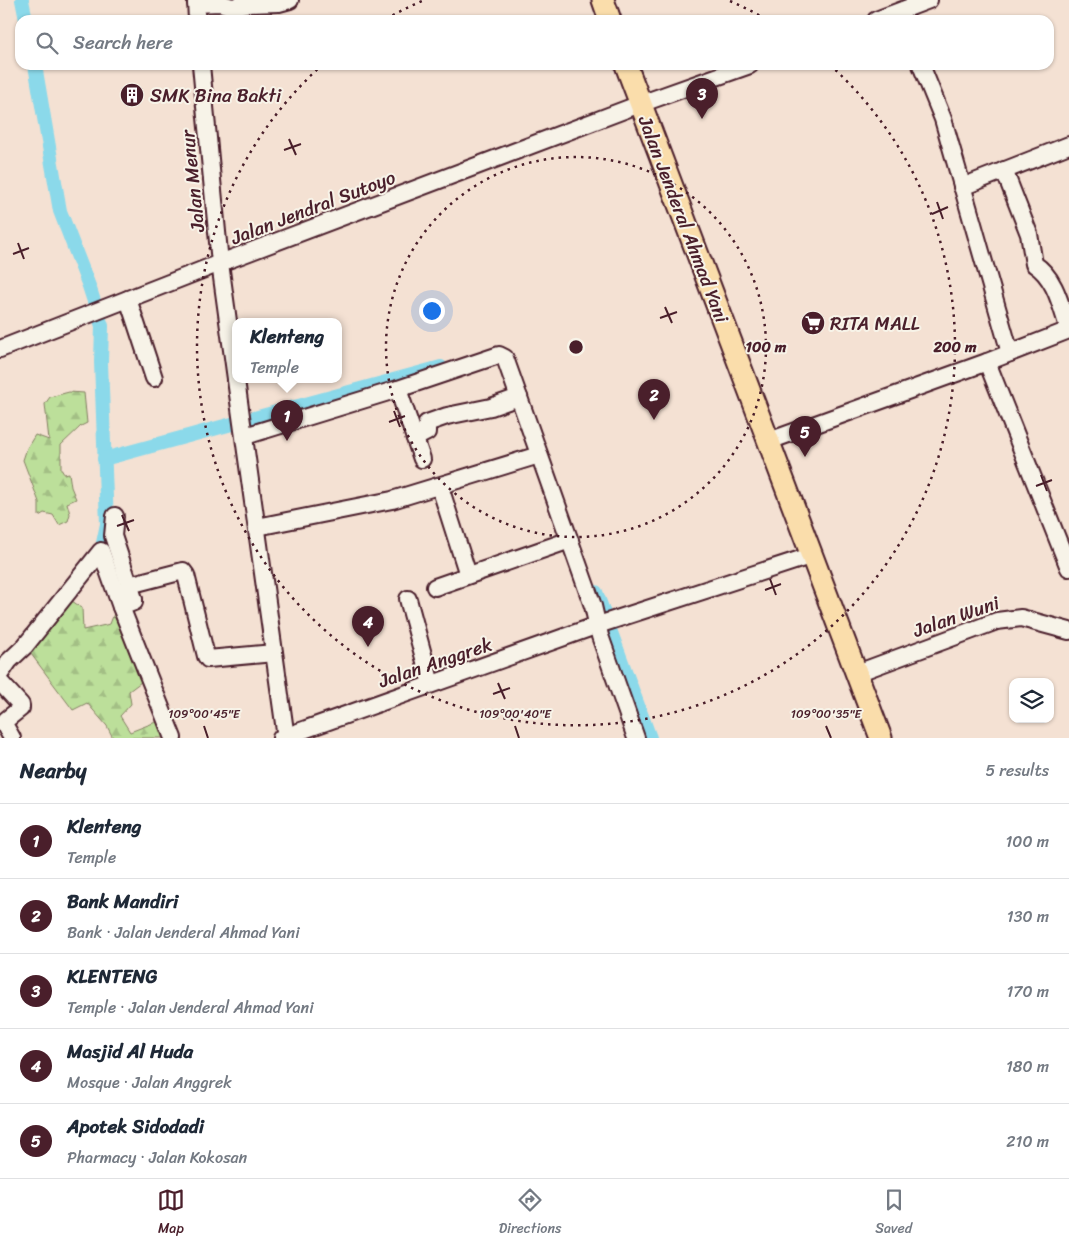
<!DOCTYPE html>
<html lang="en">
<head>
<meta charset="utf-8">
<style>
	:root { --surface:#fff; --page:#f2f2f3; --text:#1f2937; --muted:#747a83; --line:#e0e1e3; --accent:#4a1f2b }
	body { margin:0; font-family:Sriracha,sans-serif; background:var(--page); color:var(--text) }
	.controls { position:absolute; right:15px; bottom:15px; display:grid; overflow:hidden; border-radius:10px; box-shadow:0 1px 4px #0004 }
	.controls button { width:45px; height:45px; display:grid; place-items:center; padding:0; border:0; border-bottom:1px solid var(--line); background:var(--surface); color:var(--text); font:25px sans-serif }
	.you { position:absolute; left:431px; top:310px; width:18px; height:18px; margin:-12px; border:4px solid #fff; border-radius:50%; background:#1a73e8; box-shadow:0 0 0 8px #1a73e833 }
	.badge { display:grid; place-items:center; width:32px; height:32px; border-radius:50%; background:var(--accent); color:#fff; font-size:16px; font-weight:700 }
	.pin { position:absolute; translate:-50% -41px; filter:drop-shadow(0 1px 2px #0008) }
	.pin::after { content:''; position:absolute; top:26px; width:18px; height:15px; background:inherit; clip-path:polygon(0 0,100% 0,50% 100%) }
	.popup { position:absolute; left:232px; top:318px; width:110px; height:65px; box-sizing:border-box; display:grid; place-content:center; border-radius:10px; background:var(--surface); filter:drop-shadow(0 1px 4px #0005); font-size:16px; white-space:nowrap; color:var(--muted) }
	.popup b { font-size:19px; color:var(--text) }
	.popup::after { content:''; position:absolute; left:50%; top:100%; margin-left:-10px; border:10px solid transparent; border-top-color:var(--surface) }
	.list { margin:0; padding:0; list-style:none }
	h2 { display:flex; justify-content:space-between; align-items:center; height:65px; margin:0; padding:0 20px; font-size:21px }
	h2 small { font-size:16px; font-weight:400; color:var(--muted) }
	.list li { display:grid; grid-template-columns:32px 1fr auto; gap:15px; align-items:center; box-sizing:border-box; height:75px; padding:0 20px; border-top:1px solid var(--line) }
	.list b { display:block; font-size:19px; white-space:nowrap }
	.list p { margin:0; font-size:16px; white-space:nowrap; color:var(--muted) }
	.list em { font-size:16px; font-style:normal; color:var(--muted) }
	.icon { flex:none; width:28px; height:28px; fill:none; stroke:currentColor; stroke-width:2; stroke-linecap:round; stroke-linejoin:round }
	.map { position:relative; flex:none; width:1069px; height:738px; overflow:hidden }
	.search { position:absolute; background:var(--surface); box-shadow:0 1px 4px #0004; left:15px; right:15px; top:15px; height:55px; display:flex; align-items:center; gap:12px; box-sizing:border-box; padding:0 18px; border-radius:15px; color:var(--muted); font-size:19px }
	.sheet { height:440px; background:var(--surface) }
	nav { display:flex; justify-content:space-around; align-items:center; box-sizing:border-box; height:70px; border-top:1px solid var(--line); background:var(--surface); font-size:14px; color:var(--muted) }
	nav a { display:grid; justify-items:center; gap:2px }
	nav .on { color:var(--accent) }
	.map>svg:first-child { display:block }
</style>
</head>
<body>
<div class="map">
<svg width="1069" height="738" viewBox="0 0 1069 738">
	<defs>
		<pattern id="forest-firs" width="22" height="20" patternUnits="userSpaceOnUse" patternTransform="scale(1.25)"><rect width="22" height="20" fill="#bcdf9a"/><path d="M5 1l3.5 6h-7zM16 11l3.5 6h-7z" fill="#a3bf85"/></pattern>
	</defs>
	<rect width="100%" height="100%" fill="#f4e1d3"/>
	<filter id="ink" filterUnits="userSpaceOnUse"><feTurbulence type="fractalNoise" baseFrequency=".02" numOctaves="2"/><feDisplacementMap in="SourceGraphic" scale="10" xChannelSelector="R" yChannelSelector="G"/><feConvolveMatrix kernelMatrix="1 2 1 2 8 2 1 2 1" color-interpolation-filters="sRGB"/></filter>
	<g filter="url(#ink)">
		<g fill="url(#forest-firs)" stroke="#837f62">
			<polygon points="69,392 84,393 87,423 81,426 61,445 61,469 64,474 69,473 71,487 76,499 67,503 70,514 68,521 59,525 53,515 44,513 39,516 39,502 23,460 27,448 35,435 49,440 45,404 50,397"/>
			<polygon points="65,596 82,608 83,630 110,624 118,603 145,679 129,691 131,704 120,716 130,732 161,720 168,738 113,738 107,726 87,703 73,710 28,650"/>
		</g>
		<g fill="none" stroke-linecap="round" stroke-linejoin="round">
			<g stroke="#8bd9ea" stroke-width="14">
				<polyline points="22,0 26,20"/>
				<polyline points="35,65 60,211 89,286 102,326 101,362 107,524 103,543 109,560"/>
				<polyline points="104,459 441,367"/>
				<polyline points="596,592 650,738"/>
			</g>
			<g stroke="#4a1f2b" stroke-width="20">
				<g id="minor">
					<polyline points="196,0 197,20"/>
					<polyline points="196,4 220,3 232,7 246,4 279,3 290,0"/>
					<polyline points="876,20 929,0"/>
					<polyline points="201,65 220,263 236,379"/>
					<polyline points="921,65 943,119 1010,353"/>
					<path d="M1004,170l25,64 5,30c22,14 27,43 35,66"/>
					<polyline points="962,187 1069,145"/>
					<polyline points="128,299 154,378"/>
					<polyline points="0,349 220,263 640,104 750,65"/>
					<polyline points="987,362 1069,568"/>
					<polyline points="236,380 286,738"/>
					<polyline points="398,389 422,459"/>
					<polyline points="245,436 398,389 499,355 505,358 593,606 600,636 636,738"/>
					<polyline points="415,438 427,432 427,423 447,416 491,407 519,397"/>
					<polyline points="769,441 987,362 1069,330"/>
					<polyline points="440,487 468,575"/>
					<polyline points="115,516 113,536 134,599 134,602 121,607"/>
					<polyline points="257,527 392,500 539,455"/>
					<polyline points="129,585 183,571 186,575 206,656 208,659 274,653"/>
					<polyline points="435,587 570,540"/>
					<polyline points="408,599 431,684"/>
					<polyline points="857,673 997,621 1021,618 1069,631"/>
					<polyline points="0,674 9,661 25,646 101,551 121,607 173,738"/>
					<polyline points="0,682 21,705 21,708 6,720 4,724 12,738"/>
					<polyline points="281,738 598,625 813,555"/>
				</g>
			</g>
			<g stroke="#4a1f2b" stroke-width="25">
				<g id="major">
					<polyline points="603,0 610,20"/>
					<polyline points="626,65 881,738"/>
				</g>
			</g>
			<use href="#minor" stroke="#f7f3e8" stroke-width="16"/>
			<use href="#major" stroke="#faddab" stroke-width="21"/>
		</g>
	</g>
	<path fill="none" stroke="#4a1f2b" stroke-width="2" d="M289,139l7,16M284,150l17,-6M937,202l6,17M932,214l16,-7M18,243l6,16M13,254l16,-6M665,307l7,16M660,318l17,-6M394,411l6,16M389,422l16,-6M1041,475l6,16M1036,486l16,-6M122,515l7,16M117,526l17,-6M770,579l6,16M765,590l16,-6M498,683l7,16M493,694l17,-6M204,726l4,12M515,726l4,12M826,726l5,12"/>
	<g fill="none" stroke="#4a1f2b" stroke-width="2.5" stroke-dasharray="2.5 5">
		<circle cx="576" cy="347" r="190"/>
		<path d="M386 19A379 379 0 0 1 422 1M730 1A379 379 0 0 1 766 19M830 65A379 379 0 1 1 322 65"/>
	</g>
	<defs>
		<g id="building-disc" transform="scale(1.25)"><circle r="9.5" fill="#4a1f2b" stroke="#f7f3e8"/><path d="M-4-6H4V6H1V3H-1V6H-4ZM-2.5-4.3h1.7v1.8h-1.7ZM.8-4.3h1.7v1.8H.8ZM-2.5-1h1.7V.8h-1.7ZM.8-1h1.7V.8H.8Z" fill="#fff"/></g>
		<g id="supermarket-disc" transform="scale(1.25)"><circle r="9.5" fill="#4a1f2b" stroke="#f7f3e8"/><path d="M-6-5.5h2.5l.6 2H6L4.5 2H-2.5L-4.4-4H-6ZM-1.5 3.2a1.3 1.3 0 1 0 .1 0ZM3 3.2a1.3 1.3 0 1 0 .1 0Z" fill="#fff"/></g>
	</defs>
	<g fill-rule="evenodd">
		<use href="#building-disc" x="132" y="95"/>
		<use href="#supermarket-disc" x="813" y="323"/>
	</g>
	<g text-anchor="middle" stroke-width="4" stroke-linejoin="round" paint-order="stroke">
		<g font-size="19" fill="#4a1f2b" stroke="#f7f3e8" text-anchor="start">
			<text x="150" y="102">SMK Bina Bakti</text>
			<text x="830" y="330">RITA MALL</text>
		</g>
		<g font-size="19" fill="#4a1f2b" stroke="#f7f3e8">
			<text transform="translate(192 181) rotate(-96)" y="7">Jalan Menur</text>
			<text transform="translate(313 207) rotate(-21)" y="7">Jalan Jendral Sutoyo</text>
			<text transform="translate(684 219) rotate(69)" y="7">Jalan Jenderal Ahmad Yani</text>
			<text transform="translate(956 616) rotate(-19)" y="7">Jalan Wuni</text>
			<text transform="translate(435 662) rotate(-19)" y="7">Jalan Anggrek</text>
		</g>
	</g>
	<g font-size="12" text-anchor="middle" fill="#4a1f2b" stroke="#f7f3e8" stroke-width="4" stroke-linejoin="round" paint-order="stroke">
		<text x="204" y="718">109°00'45"E</text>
		<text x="515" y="718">109°00'40"E</text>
		<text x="826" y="718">109°00'35"E</text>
	</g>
	<circle cx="576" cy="347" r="8" fill="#4a1f2b" stroke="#f7f3e8" stroke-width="2.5"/>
	<g font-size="15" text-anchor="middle" font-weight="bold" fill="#4a1f2b" stroke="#f7f3e8" stroke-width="4" stroke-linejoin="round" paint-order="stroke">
		<text x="766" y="352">100 m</text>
		<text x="955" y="352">200 m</text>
	</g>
</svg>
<div class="controls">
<button><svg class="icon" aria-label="layers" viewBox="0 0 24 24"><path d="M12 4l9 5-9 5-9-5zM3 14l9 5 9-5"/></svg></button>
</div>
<div class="you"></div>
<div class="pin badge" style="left:287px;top:441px">1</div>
<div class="popup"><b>Klenteng</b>Temple</div>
<div class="pin badge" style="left:654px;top:420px">2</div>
<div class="pin badge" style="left:702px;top:119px">3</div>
<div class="pin badge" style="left:368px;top:647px">4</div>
<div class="pin badge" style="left:805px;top:457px">5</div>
<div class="search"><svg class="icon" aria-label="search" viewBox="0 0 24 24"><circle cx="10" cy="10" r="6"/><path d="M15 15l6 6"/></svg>Search here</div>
</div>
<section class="sheet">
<h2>Nearby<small>5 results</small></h2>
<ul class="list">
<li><span class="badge">1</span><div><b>Klenteng</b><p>Temple</p></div><em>100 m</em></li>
<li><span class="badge">2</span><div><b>Bank Mandiri</b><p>Bank · Jalan Jenderal Ahmad Yani</p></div><em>130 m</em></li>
<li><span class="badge">3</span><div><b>KLENTENG</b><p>Temple · Jalan Jenderal Ahmad Yani</p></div><em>170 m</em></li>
<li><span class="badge">4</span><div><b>Masjid Al Huda</b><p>Mosque · Jalan Anggrek</p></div><em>180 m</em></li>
<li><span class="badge">5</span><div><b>Apotek Sidodadi</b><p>Pharmacy · Jalan Kokosan</p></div><em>210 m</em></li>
</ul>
</section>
<nav>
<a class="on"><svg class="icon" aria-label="map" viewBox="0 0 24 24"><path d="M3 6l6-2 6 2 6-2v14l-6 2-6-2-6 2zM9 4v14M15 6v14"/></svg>Map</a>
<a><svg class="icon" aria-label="directions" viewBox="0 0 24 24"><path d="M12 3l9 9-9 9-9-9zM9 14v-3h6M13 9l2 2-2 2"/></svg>Directions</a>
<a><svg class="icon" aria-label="saved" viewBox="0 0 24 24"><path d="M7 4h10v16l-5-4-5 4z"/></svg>Saved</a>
</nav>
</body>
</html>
